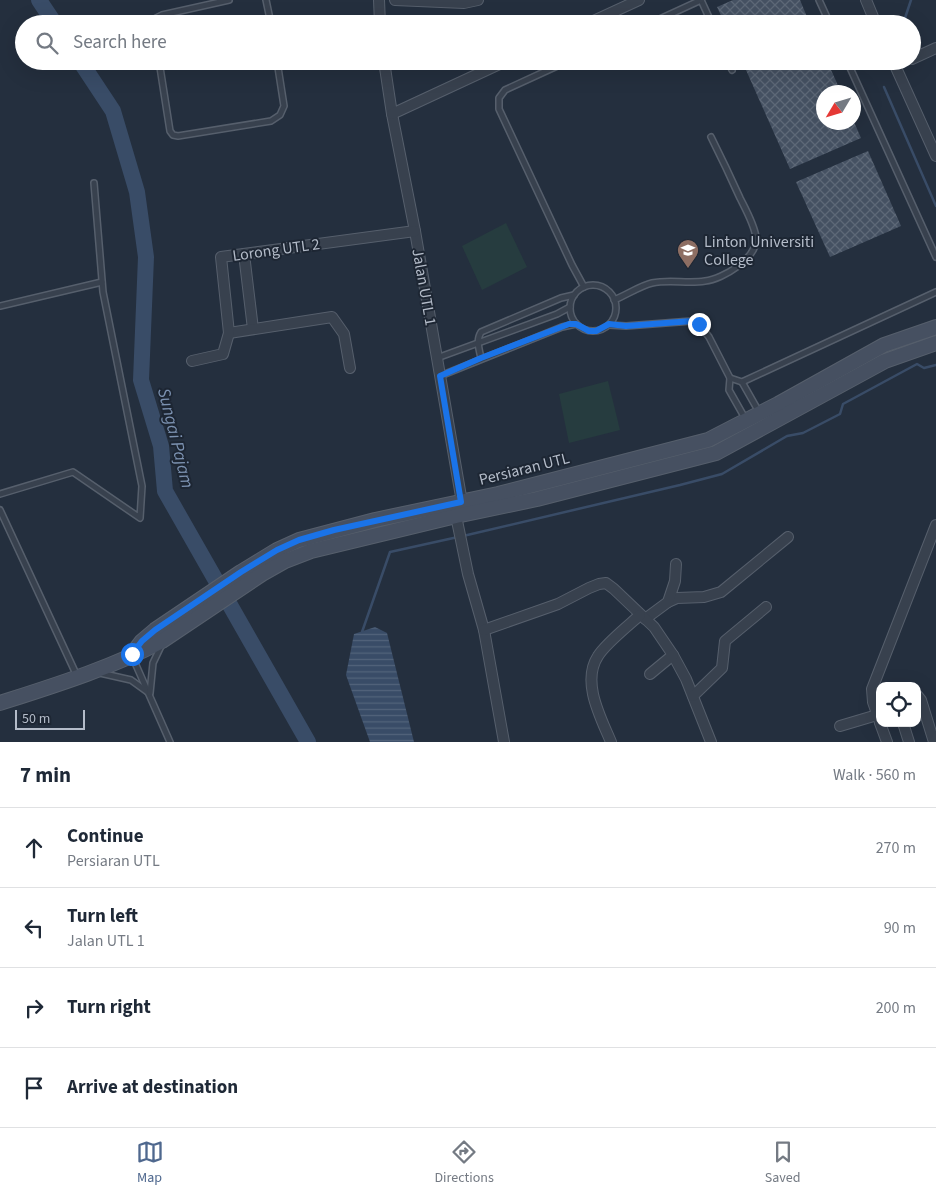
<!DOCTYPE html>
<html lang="en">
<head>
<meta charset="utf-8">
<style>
	:root { --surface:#fff; --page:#f2f2f3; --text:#1f2937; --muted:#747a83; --line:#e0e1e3; --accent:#4f688e }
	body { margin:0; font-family:"Source Sans 3",sans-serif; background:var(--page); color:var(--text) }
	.controls { position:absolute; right:15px; bottom:15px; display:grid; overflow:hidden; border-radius:10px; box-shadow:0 5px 20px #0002 }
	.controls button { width:45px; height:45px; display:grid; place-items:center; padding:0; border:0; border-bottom:1px solid var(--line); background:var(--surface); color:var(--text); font:25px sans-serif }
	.compass { position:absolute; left:816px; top:85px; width:45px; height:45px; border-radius:50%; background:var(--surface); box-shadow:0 5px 20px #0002; rotate:232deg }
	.scale { position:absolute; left:15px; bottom:12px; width:70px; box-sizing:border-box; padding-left:5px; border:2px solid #b4bcc9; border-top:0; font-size:14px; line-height:18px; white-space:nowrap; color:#b4bcc9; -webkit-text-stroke:4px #1d2633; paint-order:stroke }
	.stop { position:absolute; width:15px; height:15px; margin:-11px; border:4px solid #1a73e8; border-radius:50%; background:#fff }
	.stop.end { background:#1a73e8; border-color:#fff; box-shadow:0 1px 5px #0008 }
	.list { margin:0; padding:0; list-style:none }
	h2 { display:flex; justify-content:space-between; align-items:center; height:65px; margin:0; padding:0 20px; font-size:21px }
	h2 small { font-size:16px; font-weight:400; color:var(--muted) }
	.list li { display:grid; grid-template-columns:32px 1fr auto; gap:15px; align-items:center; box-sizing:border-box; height:80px; padding:0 20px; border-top:1px solid var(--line) }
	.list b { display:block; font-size:19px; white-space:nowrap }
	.list p { margin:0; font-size:16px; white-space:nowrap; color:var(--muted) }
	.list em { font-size:16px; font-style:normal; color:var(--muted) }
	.icon { flex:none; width:28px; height:28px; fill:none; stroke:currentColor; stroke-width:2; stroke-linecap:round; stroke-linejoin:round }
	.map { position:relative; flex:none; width:936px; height:742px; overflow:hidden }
	.search { position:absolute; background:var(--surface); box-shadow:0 5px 20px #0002; left:15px; right:15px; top:15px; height:55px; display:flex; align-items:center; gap:12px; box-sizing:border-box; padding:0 18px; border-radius:28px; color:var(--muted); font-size:19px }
	.sheet { height:385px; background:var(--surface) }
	nav { display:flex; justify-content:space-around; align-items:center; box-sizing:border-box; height:70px; border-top:1px solid var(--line); background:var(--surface); font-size:14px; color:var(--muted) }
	nav a { display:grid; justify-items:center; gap:2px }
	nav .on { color:var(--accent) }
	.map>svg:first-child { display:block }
</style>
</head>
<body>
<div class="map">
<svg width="936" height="742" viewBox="0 0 936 742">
	<defs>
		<pattern id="water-rules" width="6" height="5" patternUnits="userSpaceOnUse" patternTransform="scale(1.25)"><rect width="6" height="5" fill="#394c67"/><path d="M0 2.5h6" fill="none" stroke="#53647b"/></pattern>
		<pattern id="building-cross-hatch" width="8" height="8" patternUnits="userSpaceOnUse" patternTransform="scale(1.25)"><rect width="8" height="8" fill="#455162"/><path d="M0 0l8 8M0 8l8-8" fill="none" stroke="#5d6877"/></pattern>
	</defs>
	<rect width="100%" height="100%" fill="#242f3e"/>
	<g fill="#263c3f">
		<polygon points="506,223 527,267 482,290 462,246"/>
		<polygon points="608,381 620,430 569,443 559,394"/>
	</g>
	<polygon fill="url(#water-rules)" points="375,627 387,633 414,742 370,742 346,675 354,634"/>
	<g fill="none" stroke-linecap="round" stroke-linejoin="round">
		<g stroke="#394c67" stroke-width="2.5">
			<polyline points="903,24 911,0"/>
			<polyline points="884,87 936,206"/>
			<polyline points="463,536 680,485 722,474 787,436 803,433 840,414 843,404 917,364 924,368 936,365"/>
			<polyline points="362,632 390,552 458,537"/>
		</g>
		<g stroke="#394c67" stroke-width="16">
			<polyline points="39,0 55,24"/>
			<polyline points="80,61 113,111 137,192 146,257 141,380 161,446 165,491 308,742"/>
		</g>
	</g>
	<g fill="url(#building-cross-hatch)">
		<polygon points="733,0 800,0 810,24 725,24 717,7"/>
		<polygon points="742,61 827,61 841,92 824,92 824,122 854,122 861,138 790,169"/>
		<polygon points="868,151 901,226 830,257 796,182"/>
	</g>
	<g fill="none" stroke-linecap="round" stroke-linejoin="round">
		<g stroke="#565f6c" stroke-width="8">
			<g id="lane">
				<polyline points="266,0 271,24"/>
				<polyline points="701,0 712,24"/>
				<polyline points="819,0 830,24"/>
				<polyline points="153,24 156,18 162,15 229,0"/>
				<polyline points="649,24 701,0"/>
				<polyline points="159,61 170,131 173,135 178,136 271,121 280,115 284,106 277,61"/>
				<polyline points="568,61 505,90 499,98 499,109 572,265 584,287"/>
				<polyline points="728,61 732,70"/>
				<polyline points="847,61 936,257"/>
				<circle cx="593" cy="308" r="23"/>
				<path d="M614,300c12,-5 28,-15 38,-17 18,-4 35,1 53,-2 18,-2 53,-23 51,-44 -2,-13 -10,-27 -16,-39 -9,-20 -19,-41 -29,-61"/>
				<polyline points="0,306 102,282"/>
				<polyline points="609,325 626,326 692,321 699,324 709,337 730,378 729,390 746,420"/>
				<polyline points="437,358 557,314 570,307"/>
				<path d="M481,358c-2,-9 -5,-18 0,-26l80,-34 13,-3"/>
				<polyline points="440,376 562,327 576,324"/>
				<polyline points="730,378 742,382 936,292"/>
				<polyline points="742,382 759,412"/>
				<polyline points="0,494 73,472 140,518 142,486 103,292 94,183"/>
				<polyline points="0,510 77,676"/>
				<polyline points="132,656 170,742"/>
				<polyline points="100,673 131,680 149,693"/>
				<polyline points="150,693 153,663 162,644"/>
			</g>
		</g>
		<g stroke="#565f6c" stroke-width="12">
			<g id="street">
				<polyline points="379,0 380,24"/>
				<polyline points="395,0 464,3 478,0"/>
				<polyline points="866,0 876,24"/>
				<polyline points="587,24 639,0"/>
				<polyline points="912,59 936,48"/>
				<polyline points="384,61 392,114 415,231 463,508"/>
				<polyline points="893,61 936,156"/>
				<polyline points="392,114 506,61"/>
				<polyline points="244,254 253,329"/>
				<polyline points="229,333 332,317 344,334 350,368"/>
				<polyline points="192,361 223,354 229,333 221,257 415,231"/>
				<polyline points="455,511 468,574 484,630 504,742"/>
				<polyline points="668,602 677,598 704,597 721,592 788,537"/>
				<polyline points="645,619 668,602 675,581 676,564"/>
				<polyline points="484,630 558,604 589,588 599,584 606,583 614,589 654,627 673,655 686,679 711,742"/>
				<polyline points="650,674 673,655"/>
				<polyline points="917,695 921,700 934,742"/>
				<polyline points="693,696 722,668 725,641 766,607"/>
				<polyline points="880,722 873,702 872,689 936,525"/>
				<polyline points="880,723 887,742"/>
				<polyline points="903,723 909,742"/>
				<polyline points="840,726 877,715"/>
				<path d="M611,742c-10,-24 -30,-60 -13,-86 7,-12 31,-31 42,-41"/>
			</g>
		</g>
		<g stroke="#565f6c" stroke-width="16">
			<g id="secondary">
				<polyline points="132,654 142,641 155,630 241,572 277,550 299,540 375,520 498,494 708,440 778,404 884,345 936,327"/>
				<path d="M0,703c56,-18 111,-35 162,-62l100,-67 23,-13 26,-10 145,-35 81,-17 179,-46 169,-92 51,-18"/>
			</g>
		</g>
		<use href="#lane" stroke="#38414e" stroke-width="5"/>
		<use href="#street" stroke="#38414e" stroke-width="10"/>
		<use href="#secondary" stroke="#465061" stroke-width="14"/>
	</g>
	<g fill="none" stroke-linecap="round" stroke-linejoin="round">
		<polyline stroke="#1a73e8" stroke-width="6" points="132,654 142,641 155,630 241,572 277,550 299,540 334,530 461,502 440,376 481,358 569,324 576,324 589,331 596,331 609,324 626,326 692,321 699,324"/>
	</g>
	<defs>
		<g id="university-pin" transform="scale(1.125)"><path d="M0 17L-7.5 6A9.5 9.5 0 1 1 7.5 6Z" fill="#8d6e63" stroke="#1d2633"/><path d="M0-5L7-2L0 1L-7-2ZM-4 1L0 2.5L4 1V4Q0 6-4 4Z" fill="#fff"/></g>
	</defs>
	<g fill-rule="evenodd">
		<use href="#university-pin" x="688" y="250"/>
	</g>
	<g text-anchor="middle" stroke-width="4" stroke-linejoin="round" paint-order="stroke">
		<g font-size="16" fill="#b4bcc9" stroke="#1d2633" text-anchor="start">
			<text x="704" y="247">Linton Universiti<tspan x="704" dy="18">College</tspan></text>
		</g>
		<g font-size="16" fill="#b4bcc9" stroke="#1d2633">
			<text transform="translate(276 249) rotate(-8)" y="6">Lorong UTL 2</text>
			<text transform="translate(425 287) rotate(80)" y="6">Jalan UTL 1</text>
			<text transform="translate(524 468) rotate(-14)" y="6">Persiaran UTL</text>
		</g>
		<g font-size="18" font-style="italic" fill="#7c92b1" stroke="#1d2633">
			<text transform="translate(176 438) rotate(76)" y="6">Sungai Pajam</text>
		</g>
	</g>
</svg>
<div class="controls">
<button><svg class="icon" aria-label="locate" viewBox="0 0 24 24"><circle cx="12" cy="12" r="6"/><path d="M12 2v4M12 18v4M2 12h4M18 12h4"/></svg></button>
</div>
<svg class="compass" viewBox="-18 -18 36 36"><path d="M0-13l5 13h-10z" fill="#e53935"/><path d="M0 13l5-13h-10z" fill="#747a83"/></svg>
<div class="scale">50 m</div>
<div class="stop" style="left:132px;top:654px"></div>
<div class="stop end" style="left:699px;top:324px"></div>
<div class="search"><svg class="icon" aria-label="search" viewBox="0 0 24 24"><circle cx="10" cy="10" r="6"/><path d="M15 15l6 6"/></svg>Search here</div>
</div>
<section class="sheet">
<h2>7 min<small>Walk · 560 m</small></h2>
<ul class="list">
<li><svg class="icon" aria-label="ahead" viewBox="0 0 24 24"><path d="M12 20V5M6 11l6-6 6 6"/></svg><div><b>Continue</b><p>Persiaran UTL</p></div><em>270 m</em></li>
<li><svg class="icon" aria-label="left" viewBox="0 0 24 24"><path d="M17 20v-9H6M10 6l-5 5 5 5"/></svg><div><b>Turn left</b><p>Jalan UTL 1</p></div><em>90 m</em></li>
<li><svg class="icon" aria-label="right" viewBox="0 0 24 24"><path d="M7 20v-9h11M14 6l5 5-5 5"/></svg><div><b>Turn right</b></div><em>200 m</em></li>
<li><svg class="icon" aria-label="arrive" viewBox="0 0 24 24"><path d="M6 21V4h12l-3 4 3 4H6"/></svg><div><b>Arrive at destination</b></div></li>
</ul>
</section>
<nav>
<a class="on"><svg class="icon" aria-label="map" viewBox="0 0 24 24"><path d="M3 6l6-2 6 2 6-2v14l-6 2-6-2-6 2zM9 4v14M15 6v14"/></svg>Map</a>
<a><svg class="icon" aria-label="directions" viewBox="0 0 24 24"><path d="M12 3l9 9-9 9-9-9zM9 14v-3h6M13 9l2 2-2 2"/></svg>Directions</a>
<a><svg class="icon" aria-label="saved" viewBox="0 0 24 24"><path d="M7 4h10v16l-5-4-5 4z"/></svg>Saved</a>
</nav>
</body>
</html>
